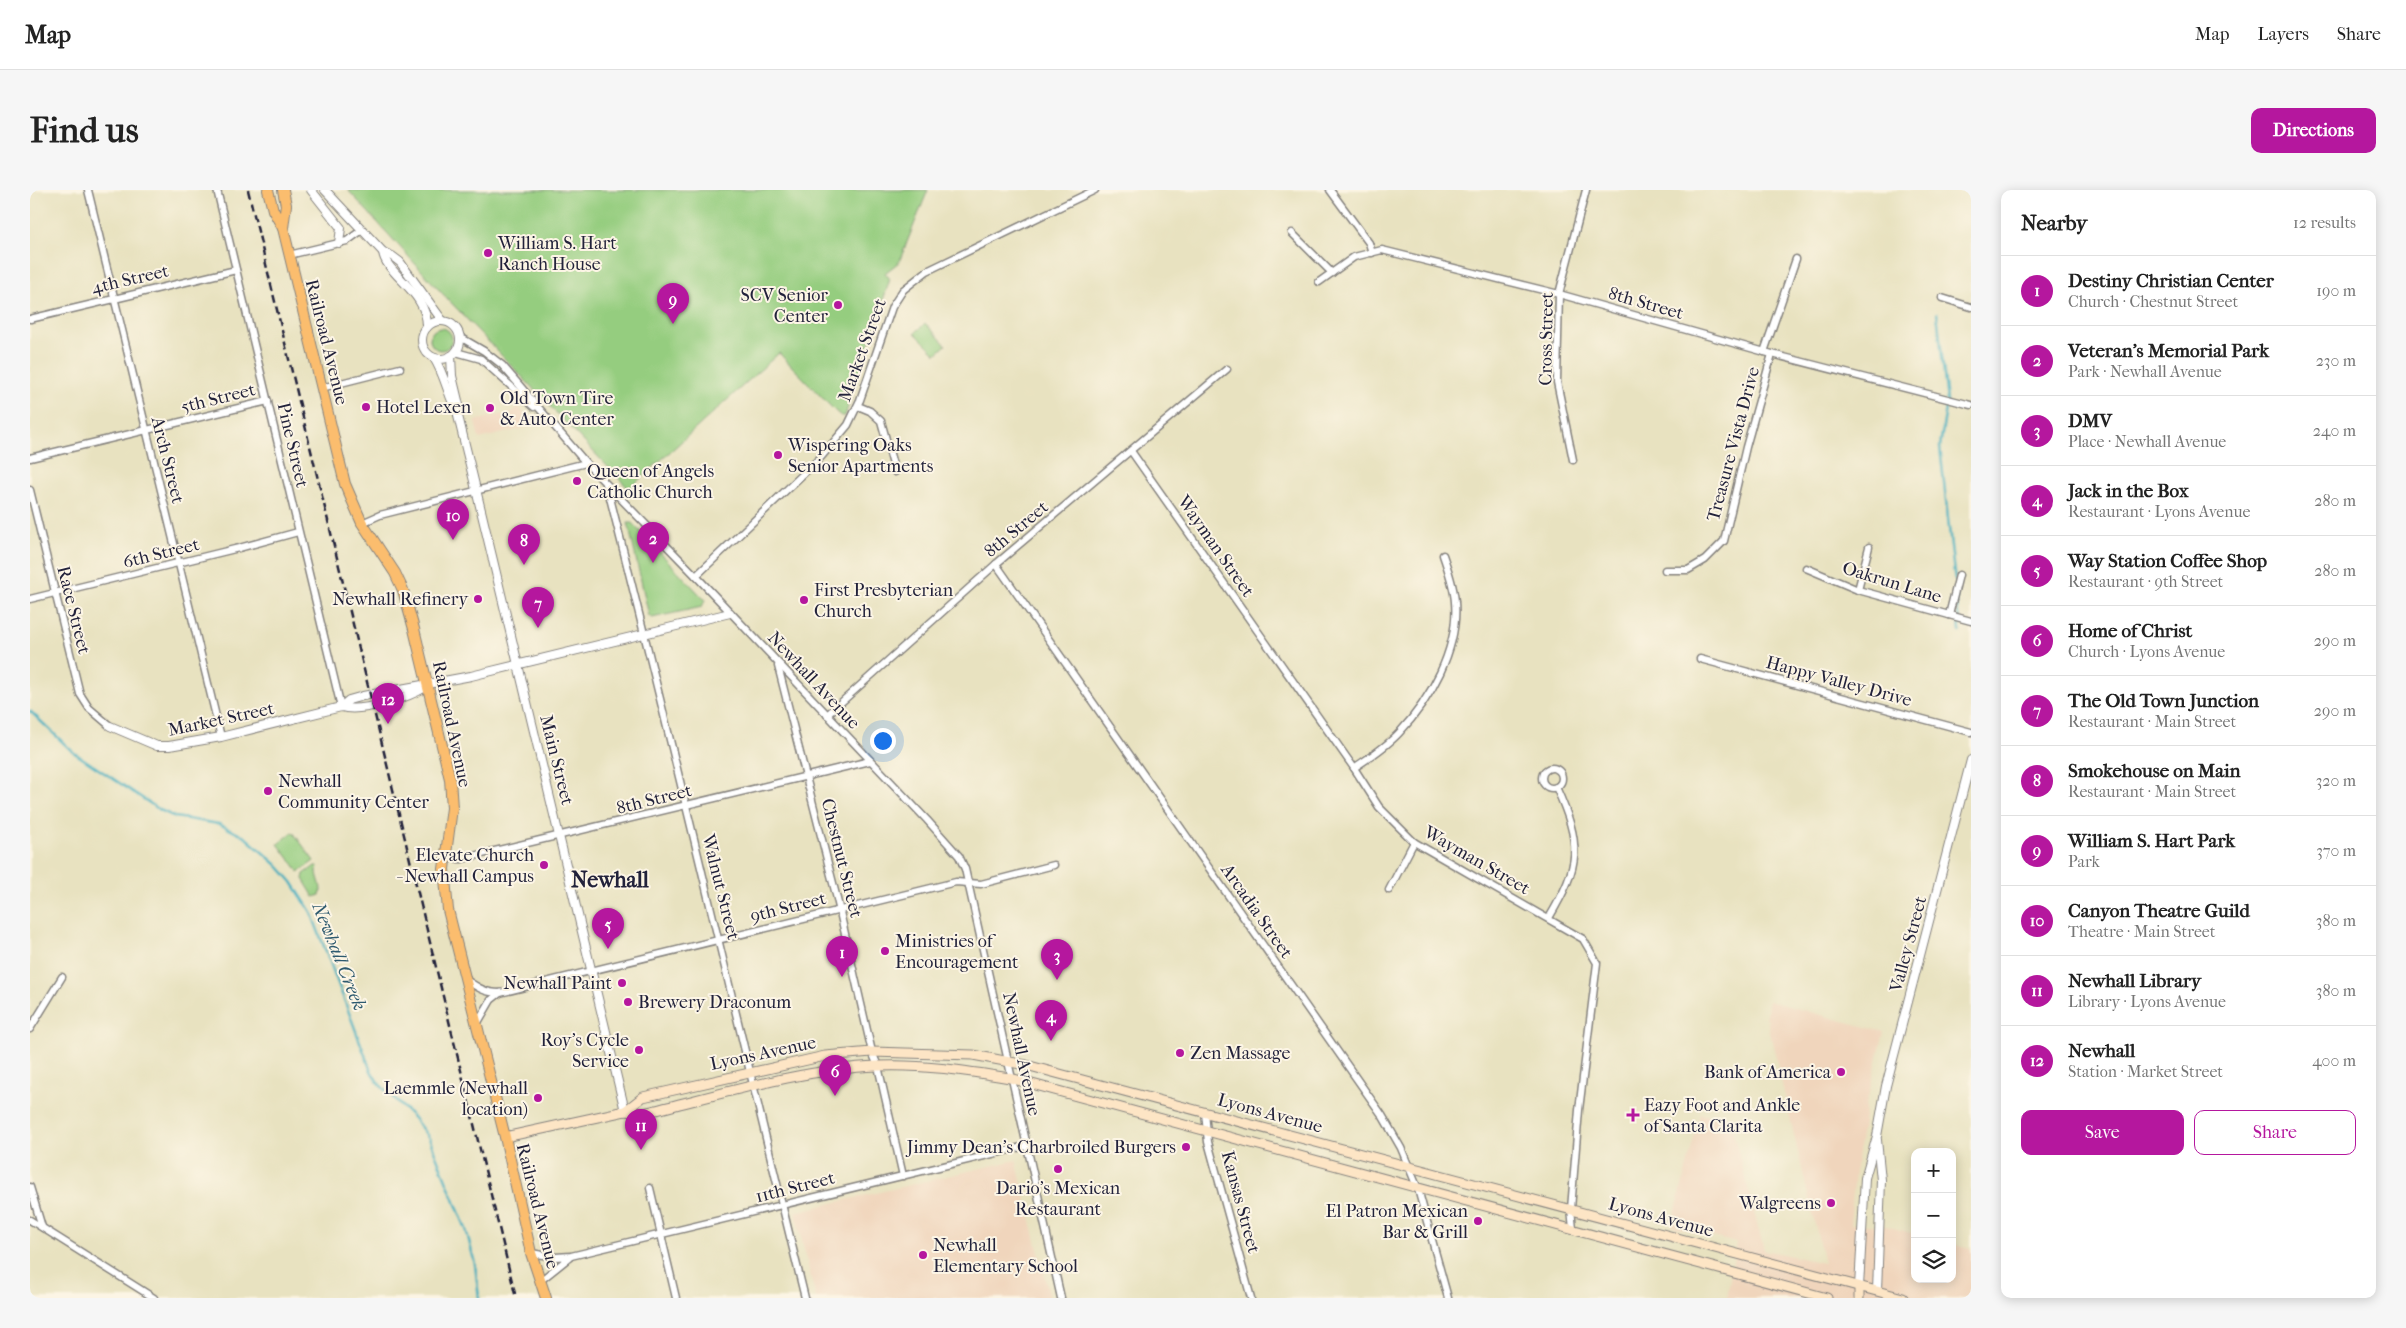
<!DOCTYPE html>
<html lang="en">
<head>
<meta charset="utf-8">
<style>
	:root { --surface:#fff; --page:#f6f6f6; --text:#222; --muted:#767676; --line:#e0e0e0; --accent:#b5179e }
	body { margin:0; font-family:"IM FELL French Canon",serif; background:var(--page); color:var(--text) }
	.controls { position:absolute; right:15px; bottom:15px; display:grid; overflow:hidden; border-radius:10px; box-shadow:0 2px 12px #0003 }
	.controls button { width:45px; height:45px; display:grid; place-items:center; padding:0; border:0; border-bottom:1px solid var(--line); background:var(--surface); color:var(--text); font:25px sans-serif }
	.you { position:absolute; left:852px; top:550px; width:18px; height:18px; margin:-12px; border:4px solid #fff; border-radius:50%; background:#1a73e8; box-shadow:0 0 0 8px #1a73e833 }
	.badge { display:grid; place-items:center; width:32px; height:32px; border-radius:50%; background:var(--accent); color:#fff; font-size:16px; font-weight:700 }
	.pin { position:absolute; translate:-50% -41px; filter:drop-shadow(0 1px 2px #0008) }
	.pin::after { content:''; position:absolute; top:26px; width:18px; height:15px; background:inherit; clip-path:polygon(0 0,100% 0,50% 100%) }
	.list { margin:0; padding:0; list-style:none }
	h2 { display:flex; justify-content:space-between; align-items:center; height:65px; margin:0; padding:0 20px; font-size:21px }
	h2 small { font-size:16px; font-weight:400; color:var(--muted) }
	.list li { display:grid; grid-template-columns:32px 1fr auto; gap:15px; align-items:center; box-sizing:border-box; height:70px; padding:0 20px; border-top:1px solid var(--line) }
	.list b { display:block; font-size:19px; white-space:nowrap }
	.list p { margin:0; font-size:16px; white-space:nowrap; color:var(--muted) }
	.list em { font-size:16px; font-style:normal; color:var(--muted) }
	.actions { display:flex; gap:10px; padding:15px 20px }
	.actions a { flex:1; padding:11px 0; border:1px solid var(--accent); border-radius:10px; text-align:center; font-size:18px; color:var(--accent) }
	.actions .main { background:var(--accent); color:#fff }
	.icon { flex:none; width:28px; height:28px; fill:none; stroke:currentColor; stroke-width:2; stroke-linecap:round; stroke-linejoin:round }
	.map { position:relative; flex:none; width:1941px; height:1108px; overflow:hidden; border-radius:10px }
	header { display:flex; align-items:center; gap:30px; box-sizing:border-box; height:70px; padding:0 25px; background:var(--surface); border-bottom:1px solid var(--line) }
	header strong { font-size:24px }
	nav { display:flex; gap:28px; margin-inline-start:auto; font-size:18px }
	.intro { display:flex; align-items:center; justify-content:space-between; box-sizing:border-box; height:120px; padding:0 30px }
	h1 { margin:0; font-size:35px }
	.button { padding:12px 22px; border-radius:10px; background:var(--accent); color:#fff; font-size:18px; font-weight:700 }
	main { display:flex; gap:30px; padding:0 30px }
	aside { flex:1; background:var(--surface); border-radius:10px; box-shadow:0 2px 12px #0003 }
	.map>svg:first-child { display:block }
</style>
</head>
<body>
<header>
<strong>Map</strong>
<nav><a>Map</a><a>Layers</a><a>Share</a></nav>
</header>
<div class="intro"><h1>Find us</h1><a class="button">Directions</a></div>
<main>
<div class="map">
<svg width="1941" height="1108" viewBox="0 0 1941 1108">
	<rect width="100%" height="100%" fill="#fcf5e5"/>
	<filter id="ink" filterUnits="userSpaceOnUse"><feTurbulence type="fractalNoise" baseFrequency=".02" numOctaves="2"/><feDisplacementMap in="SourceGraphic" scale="10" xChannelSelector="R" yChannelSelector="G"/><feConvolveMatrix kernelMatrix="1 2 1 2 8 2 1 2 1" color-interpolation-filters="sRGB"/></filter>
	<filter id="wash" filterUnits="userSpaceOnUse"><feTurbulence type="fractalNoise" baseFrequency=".0096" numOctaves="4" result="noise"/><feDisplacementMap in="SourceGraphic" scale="20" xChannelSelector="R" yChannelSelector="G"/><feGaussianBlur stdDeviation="1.12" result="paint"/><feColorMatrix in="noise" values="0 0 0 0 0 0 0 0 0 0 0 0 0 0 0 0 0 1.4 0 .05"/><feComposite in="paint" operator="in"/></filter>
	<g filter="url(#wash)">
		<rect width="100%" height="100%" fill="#e8e2c0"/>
		<g fill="#f0d5bc">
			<polygon points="488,217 503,232 498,237 449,249 445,231 482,222"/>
			<polygon points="1739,811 1854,842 1836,915 1825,981 1820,1034 1856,1036 1885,1044 1885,1089 1922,1089 1922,1054 1941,1059 1941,1108 1697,1108 1706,1053 1642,1036 1670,924 1700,930 1734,1060 1794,1073 1736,825"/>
			<polygon points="986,970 1020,1108 786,1108 765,1022"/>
		</g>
		<g fill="#95cd7f" stroke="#5c785d">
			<polygon points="318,0 898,0 869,72 855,83 860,89 815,226 811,226 806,222 749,163 599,299 410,101"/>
			<polygon points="895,133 916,155 906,164 885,143"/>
			<circle cx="411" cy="149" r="11"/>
			<polygon points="598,333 602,333 675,410 672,417 622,428 619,426"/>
			<polygon points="263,642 284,671 269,682 248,654"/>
			<path d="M285,676h3c-4,10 6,19 2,29l-6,2 -11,-18 1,-5z"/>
		</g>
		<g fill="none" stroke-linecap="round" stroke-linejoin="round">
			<g stroke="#3fadbe" stroke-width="2.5">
				<polyline points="1907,123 1917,211 1910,257 1925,392"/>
				<polyline points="1926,405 1930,442"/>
				<polyline points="0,521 43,562 130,620 145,627 189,634 215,647 247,675 262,692 281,722 341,881 349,894 383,927 399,948 436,1039 445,1074 449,1108"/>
			</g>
		</g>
	</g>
	<g filter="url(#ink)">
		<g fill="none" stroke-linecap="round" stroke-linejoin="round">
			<g stroke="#85827e" stroke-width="9">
				<g id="minor">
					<polyline points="58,0 191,547"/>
					<polyline points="187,0 311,517"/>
					<polyline points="1300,0 1339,53 1342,63"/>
					<polyline points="1262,43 1302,83"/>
					<polyline points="259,65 317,51 332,40"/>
					<polyline points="1289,92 1324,67 1352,60 1529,104 1742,164 1941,215"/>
					<polyline points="1912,108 1941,117"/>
					<polyline points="0,129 206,80"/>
					<polyline points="430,147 454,161 472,175 556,273 666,386 897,630 929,666 935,679 1031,1108"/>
					<polyline points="426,162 451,169 504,217"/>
					<polyline points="1734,162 1766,69"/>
					<polyline points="291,198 370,178"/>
					<polyline points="828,216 840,221 851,231 865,282"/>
					<polyline points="1101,261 1324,578 1349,617 1384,652 1553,749 1567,773 1549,920 1541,1019 1543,1039"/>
					<polyline points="0,268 238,211"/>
					<polyline points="1543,270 1527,192 1529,104 1556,0"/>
					<path d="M577,296c69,270 131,541 198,812"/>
					<polyline points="0,300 50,504 59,518 80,536"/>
					<polyline points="332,333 350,325 556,273"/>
					<polyline points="966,374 1352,925 1371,958 1388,999 1418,1108"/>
					<polyline points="1776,378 1828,400 1941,431"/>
					<polyline points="1635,380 1658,380 1675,370 1694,351 1716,257 1742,164"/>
					<polyline points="666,386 791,267 818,235 830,210 862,117 873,100 897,81 1065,0"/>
					<polyline points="1828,400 1839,357"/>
					<polyline points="0,409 209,358 268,342"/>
					<polyline points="1919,425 1929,385"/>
					<polyline points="1670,469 1941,542"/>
					<polyline points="748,476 807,709 842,862 848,876 873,986"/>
					<polyline points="797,525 966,374 1197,179"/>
					<circle cx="1522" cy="588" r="10"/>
					<path d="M1324,578c16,-11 32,-21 45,-35 31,-33 60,-84 56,-131 -1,-16 -7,-32 -12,-47"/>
					<polyline points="415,668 431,669 840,571"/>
					<polyline points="1359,700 1384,652"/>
					<path d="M1519,728c32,-54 33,-73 7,-131"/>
					<path d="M435,789c12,8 20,14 35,14l456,-111 25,2 73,-19"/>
					<polyline points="447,834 461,810 470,803"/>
					<polyline points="0,839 32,787"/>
					<polyline points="1175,923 1178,952 1221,1108"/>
					<polyline points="0,997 12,1037"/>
					<polyline points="620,998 646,1108"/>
					<polyline points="0,1030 124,1108"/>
					<polyline points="501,1063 525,1067 541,1066 996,956"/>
					<polyline points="510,1091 540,1067"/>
				</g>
			</g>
			<g stroke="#85827e" stroke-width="10">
				<g id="tertiary">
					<polyline points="281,0 311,38 309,53"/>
					<polyline points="295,0 353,62 362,66 370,72 412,130"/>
					<path d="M353,62c2,22 45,40 44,75"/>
					<circle cx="411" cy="150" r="19"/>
					<polyline points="421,166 422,186 429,215 428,226 443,287 595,921"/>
					<path d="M404,168c11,17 14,38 24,56"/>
					<polyline points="311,517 319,510 333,506 441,486 700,423"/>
					<path d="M80,536l47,20h12l52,-9 120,-30c21,6 67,-9 86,-21"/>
					<polyline points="1829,1097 1835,988 1847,946 1856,896 1941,570"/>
					<polyline points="1847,1101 1851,990 1847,950"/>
				</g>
			</g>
			<g stroke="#85827e" stroke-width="11">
				<g id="secondary">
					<polyline points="595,921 613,907 795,866 842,862 943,865 996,875 1873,1108"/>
					<path d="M475,947l120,-26 19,2c75,-18 157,-44 234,-47 44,-2 89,5 132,12l817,220"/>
					<polyline points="1829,1097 1829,1108"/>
				</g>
			</g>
			<g stroke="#85827e" stroke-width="12">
				<g id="primary">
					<polyline points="238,0 243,20 253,38 315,294 332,333 365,383 373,400 384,439 420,589 422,618 414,679 418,720 475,947 501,1063 516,1108"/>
					<polyline points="253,0 256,15 253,38"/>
				</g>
			</g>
			<use href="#minor" stroke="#fff" stroke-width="6"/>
			<use href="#tertiary" stroke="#fff" stroke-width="8"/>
			<use href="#secondary" stroke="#fde5c5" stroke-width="9"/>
			<use href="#primary" stroke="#fbbd6e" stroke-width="10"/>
			<polyline stroke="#22223b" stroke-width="2.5" stroke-dasharray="8 4" stroke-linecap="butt" points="218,0 486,1108"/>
		</g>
	</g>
	<g fill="#b5179e" stroke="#fcf5e5" stroke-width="2">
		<circle cx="458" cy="63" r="5"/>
		<circle cx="808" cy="115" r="5"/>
		<circle cx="336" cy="217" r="5"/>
		<circle cx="460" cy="218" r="5"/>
		<circle cx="748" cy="265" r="5"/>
		<circle cx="547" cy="291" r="5"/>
		<circle cx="448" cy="409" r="5"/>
		<circle cx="774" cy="410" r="5"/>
		<circle cx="238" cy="601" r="5"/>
		<circle cx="514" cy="675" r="5"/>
		<circle cx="855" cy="761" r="5"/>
		<circle cx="592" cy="793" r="5"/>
		<circle cx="598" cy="812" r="5"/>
		<circle cx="609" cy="860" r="5"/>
		<circle cx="1150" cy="863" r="5"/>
		<circle cx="1811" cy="882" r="5"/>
		<circle cx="508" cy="908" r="5"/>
		<path d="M1600.5 917.5h5v5h5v5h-5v5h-5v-5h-5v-5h5z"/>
		<circle cx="1156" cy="957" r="5"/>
		<circle cx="1028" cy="979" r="5"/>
		<circle cx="1801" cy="1013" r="5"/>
		<circle cx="1448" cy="1031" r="5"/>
		<circle cx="893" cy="1065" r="5"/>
	</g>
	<g text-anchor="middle" stroke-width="4" stroke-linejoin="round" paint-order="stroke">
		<g font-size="18" fill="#22223b" stroke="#fcf5e5" text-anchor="start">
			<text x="468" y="59">William S. Hart<tspan x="468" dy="21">Ranch House</tspan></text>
			<text x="798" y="111" text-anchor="end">SCV Senior<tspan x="798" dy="21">Center</tspan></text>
			<text x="470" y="214">Old Town Tire<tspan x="470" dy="21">&amp; Auto Center</tspan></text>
			<text x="346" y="223">Hotel Lexen</text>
			<text x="758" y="261">Wispering Oaks<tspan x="758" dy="21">Senior Apartments</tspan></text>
			<text x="557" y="287">Queen of Angels<tspan x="557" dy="21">Catholic Church</tspan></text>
			<text x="784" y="406">First Presbyterian<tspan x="784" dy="21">Church</tspan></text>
			<text x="438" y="415" text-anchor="end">Newhall Refinery</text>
			<text x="248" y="597">Newhall<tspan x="248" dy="21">Community Center</tspan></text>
			<text x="504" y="671" text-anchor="end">Elevate Church<tspan x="504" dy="21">- Newhall Campus</tspan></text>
			<text x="865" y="757">Ministries of<tspan x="865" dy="21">Encouragement</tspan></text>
			<text x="582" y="799" text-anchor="end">Newhall Paint</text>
			<text x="608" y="818">Brewery Draconum</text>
			<text x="599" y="856" text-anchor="end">Roy's Cycle<tspan x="599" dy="21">Service</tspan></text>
			<text x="1160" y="869">Zen Massage</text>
			<text x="1801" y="888" text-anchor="end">Bank of America</text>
			<text x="498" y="904" text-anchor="end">Laemmle (Newhall<tspan x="498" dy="21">location)</tspan></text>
			<text x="1614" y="921">Eazy Foot and Ankle<tspan x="1614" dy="21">of Santa Clarita</tspan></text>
			<text x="1146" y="963" text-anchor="end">Jimmy Dean's Charbroiled Burgers</text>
			<text x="1028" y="1004" text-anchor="middle">Dario's Mexican<tspan x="1028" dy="21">Restaurant</tspan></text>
			<text x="1791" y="1019" text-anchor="end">Walgreens</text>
			<text x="1438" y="1027" text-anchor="end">El Patron Mexican<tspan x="1438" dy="21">Bar &amp; Grill</tspan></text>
			<text x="903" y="1061">Newhall<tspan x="903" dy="21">Elementary School</tspan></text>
		</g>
		<g font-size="18" fill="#22223b" stroke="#fcf5e5">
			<text transform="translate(100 89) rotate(-13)" y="6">4th Street</text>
			<text transform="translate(1616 113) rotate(16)" y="6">8th Street</text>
			<text transform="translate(1516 149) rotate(-89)" y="6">Cross Street</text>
			<text transform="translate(297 152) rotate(76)" y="6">Railroad Avenue</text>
			<text transform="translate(832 160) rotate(-70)" y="6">Market Street</text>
			<text transform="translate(188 208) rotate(-14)" y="6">5th Street</text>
			<text transform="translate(1703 254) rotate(-75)" y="6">Treasure Vista Drive</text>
			<text transform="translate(263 255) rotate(77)" y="6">Pine Street</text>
			<text transform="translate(138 270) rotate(76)" y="6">Arch Street</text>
			<text transform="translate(986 339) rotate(-40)" y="6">8th Street</text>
			<text transform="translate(1186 356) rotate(55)" y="6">Wayman Street</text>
			<text transform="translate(131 363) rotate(-14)" y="6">6th Street</text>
			<text transform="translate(1862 392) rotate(17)" y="6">Oakrun Lane</text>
			<text transform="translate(44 420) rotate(76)" y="6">Race Street</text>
			<text transform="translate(784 490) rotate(47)" y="6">Newhall Avenue</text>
			<text transform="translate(1809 491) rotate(15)" y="6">Happy Valley Drive</text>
			<text transform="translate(191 529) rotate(-12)" y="6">Market Street</text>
			<text transform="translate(422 534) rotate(78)" y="6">Railroad Avenue</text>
			<text transform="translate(527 570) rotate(76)" y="6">Main Street</text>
			<text transform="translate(624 609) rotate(-14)" y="6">8th Street</text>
			<text transform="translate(812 668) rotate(76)" y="6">Chestnut Street</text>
			<text transform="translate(1447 670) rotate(30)" y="6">Wayman Street</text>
			<text transform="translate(691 697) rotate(76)" y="6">Walnut Street</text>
			<text transform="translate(758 717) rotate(-14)" y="6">9th Street</text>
			<text transform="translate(1227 721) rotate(55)" y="6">Arcadia Street</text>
			<text transform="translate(1878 754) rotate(-75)" y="6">Valley Street</text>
			<text transform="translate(733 863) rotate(-12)" y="6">Lyons Avenue</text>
			<text transform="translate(992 864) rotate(78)" y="6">Newhall Avenue</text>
			<text transform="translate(1240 923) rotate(15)" y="6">Lyons Avenue</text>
			<text transform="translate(765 997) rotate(-14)" y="6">11th Street</text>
			<text transform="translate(1211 1012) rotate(75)" y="6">Kansas Street</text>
			<text transform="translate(508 1016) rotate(76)" y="6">Railroad Avenue</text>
			<text transform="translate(1631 1027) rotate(15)" y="6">Lyons Avenue</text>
		</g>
		<g font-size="19" font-style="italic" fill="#2e5a6f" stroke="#fcf5e5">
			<text transform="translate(310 766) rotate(68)" y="7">Newhall Creek</text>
		</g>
		<g font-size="22" font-weight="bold" fill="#22223b" stroke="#fcf5e5">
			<text x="580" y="697">Newhall</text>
		</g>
	</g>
</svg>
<div class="controls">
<button>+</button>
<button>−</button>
<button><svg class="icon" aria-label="layers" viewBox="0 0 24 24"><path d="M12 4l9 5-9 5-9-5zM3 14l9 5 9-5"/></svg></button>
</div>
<div class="you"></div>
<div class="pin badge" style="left:812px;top:787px">1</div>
<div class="pin badge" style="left:623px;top:373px">2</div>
<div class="pin badge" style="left:1027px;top:790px">3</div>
<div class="pin badge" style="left:1021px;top:851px">4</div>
<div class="pin badge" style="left:578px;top:759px">5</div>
<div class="pin badge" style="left:805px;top:906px">6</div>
<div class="pin badge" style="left:508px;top:438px">7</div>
<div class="pin badge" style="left:494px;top:375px">8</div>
<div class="pin badge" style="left:643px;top:134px">9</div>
<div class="pin badge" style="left:423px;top:350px">10</div>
<div class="pin badge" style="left:611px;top:960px">11</div>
<div class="pin badge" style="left:358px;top:534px">12</div>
</div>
<aside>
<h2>Nearby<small>12 results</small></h2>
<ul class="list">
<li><span class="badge">1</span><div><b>Destiny Christian Center</b><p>Church · Chestnut Street</p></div><em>190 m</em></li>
<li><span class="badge">2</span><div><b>Veteran's Memorial Park</b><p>Park · Newhall Avenue</p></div><em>230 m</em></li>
<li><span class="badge">3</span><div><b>DMV</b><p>Place · Newhall Avenue</p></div><em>240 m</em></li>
<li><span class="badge">4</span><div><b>Jack in the Box</b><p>Restaurant · Lyons Avenue</p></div><em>280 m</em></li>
<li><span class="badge">5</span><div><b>Way Station Coffee Shop</b><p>Restaurant · 9th Street</p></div><em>280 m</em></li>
<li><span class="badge">6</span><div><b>Home of Christ</b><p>Church · Lyons Avenue</p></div><em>290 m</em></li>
<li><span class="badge">7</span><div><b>The Old Town Junction</b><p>Restaurant · Main Street</p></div><em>290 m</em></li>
<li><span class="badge">8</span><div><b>Smokehouse on Main</b><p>Restaurant · Main Street</p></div><em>320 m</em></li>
<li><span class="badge">9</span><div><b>William S. Hart Park</b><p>Park</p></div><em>370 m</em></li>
<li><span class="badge">10</span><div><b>Canyon Theatre Guild</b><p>Theatre · Main Street</p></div><em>380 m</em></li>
<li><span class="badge">11</span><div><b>Newhall Library</b><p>Library · Lyons Avenue</p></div><em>380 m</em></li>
<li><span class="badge">12</span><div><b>Newhall</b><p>Station · Market Street</p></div><em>400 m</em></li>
</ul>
<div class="actions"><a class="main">Save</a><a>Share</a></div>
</aside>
</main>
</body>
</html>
